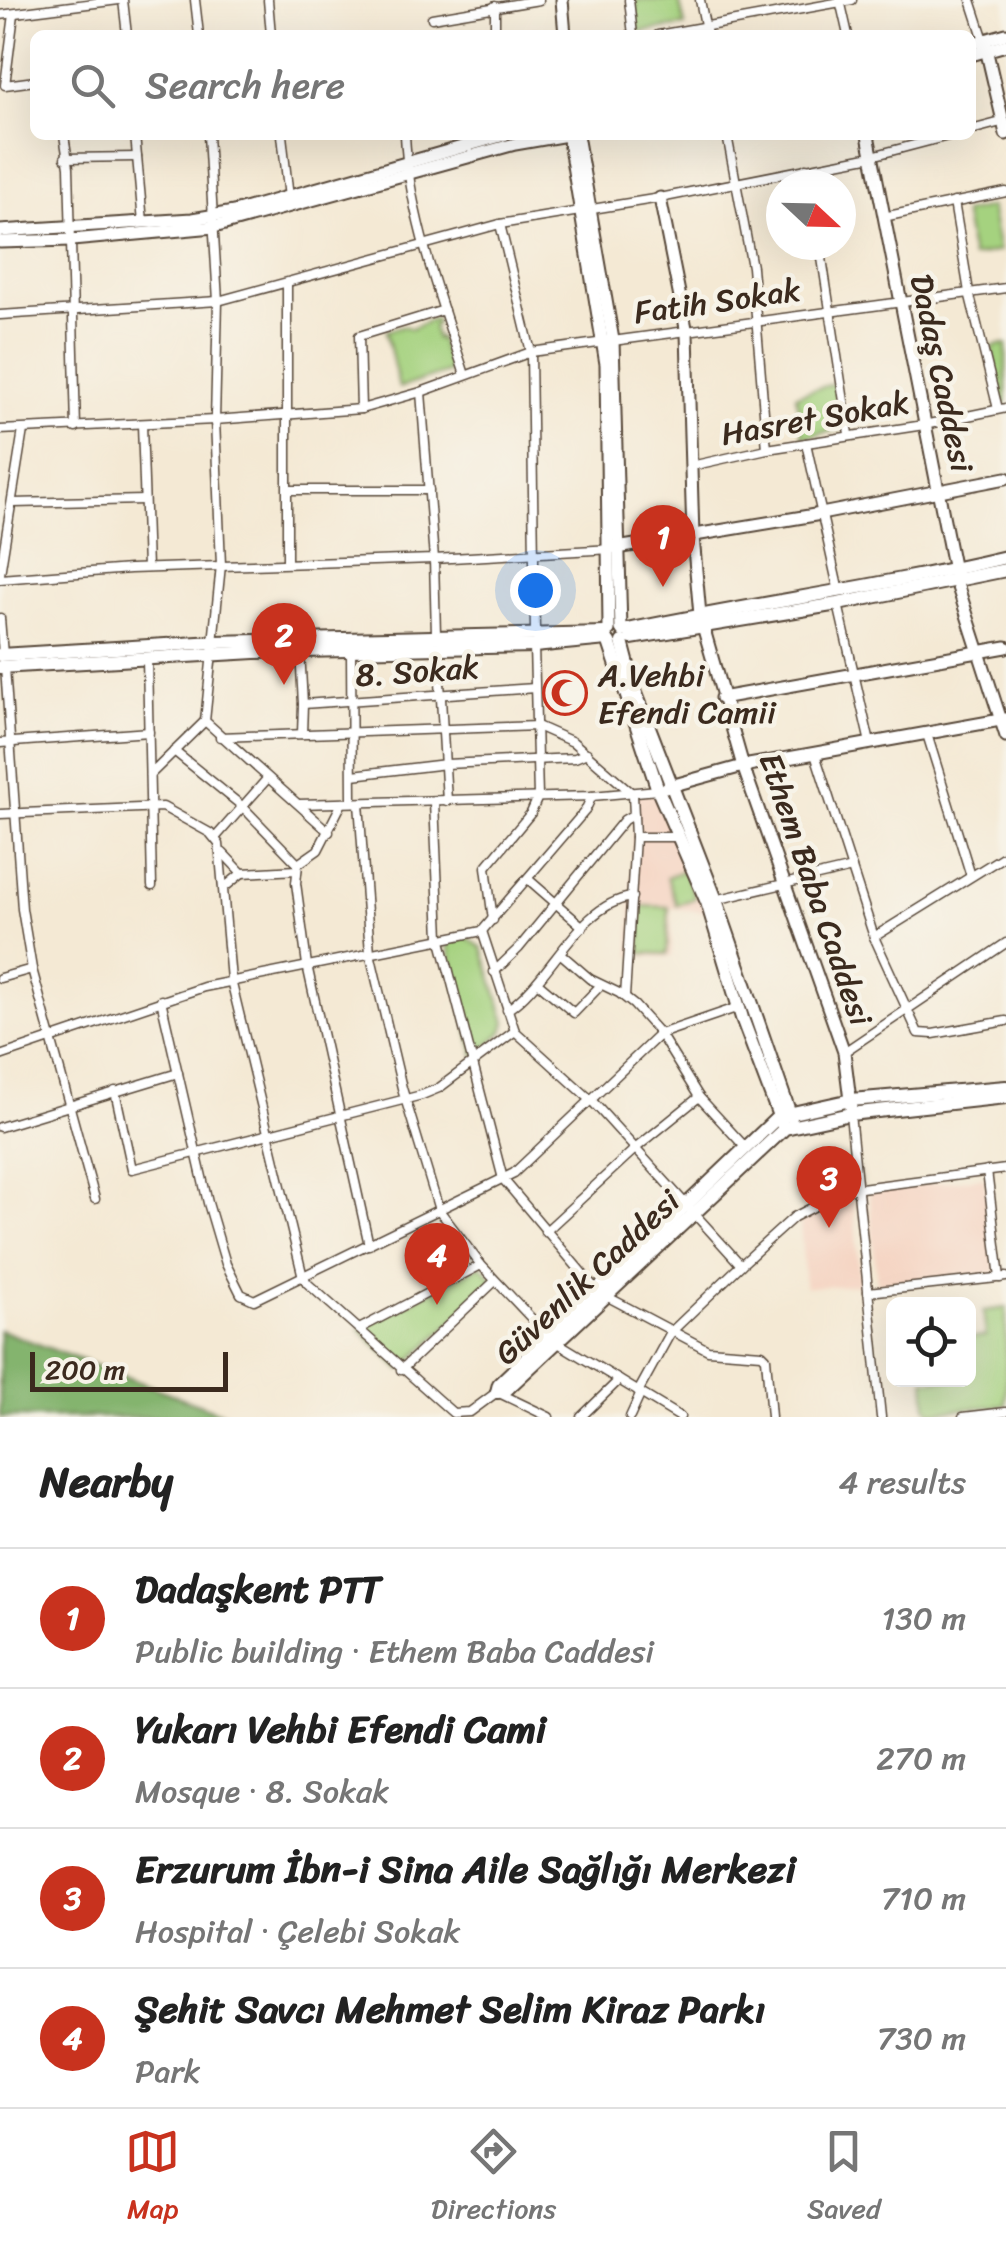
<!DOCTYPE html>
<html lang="en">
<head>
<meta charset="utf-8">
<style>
	:root { --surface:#fff; --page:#f6f6f6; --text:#222; --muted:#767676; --line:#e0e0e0; --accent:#c8321e }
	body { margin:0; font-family:Sriracha,sans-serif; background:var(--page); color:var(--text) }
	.controls { position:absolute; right:30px; bottom:30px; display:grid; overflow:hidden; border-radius:15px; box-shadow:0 10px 40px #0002 }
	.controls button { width:90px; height:90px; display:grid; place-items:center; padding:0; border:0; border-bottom:2px solid var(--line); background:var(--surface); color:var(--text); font:50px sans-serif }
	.compass { position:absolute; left:766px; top:170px; width:90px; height:90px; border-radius:50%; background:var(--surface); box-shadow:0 10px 40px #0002; rotate:112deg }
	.scale { position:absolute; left:30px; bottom:25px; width:198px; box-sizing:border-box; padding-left:10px; border:5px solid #3b2a1e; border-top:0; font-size:28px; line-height:35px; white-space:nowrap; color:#3b2a1e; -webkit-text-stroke:8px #f7f3e8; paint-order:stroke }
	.you { position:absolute; left:535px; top:590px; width:35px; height:35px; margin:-25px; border:8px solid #fff; border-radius:50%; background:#1a73e8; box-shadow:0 0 0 15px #1a73e833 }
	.badge { display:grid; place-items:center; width:65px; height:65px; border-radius:50%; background:var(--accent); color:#fff; font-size:32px; font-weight:700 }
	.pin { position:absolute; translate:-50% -82px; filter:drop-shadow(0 2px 5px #0008) }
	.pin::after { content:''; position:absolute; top:52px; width:35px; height:30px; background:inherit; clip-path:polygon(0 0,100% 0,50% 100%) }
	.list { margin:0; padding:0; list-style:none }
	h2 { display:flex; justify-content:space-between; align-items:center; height:130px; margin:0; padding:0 40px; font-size:42px }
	h2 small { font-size:32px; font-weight:400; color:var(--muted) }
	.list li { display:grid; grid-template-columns:65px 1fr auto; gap:30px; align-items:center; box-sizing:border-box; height:140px; padding:0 40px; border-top:2px solid var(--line) }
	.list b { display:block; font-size:38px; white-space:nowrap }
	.list p { margin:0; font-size:32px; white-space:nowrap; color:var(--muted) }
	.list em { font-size:32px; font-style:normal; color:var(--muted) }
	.icon { flex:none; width:55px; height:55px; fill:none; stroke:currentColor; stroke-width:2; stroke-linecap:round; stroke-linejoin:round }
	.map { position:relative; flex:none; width:1006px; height:1417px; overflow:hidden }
	.search { position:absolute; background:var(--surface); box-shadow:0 10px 40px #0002; left:30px; right:30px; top:30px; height:110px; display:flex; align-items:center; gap:25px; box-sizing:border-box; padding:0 35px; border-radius:15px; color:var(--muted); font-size:38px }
	.sheet { height:690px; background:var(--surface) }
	nav { display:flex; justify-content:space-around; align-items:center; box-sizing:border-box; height:140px; border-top:2px solid var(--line); background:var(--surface); font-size:28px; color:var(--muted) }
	nav a { display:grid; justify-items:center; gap:5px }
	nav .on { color:var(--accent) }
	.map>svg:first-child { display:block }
</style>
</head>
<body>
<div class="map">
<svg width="1006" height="1417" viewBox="0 0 1006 1417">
	<rect width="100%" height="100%" fill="#f7f3e8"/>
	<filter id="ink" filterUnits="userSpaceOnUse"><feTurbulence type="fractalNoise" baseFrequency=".01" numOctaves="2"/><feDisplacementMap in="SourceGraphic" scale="20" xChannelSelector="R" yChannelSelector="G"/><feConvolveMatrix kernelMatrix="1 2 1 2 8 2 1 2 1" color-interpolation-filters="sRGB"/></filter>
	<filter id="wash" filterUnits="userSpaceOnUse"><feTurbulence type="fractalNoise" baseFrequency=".0048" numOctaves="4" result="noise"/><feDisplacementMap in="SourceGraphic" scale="40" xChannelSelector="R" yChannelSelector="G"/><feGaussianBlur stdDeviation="2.25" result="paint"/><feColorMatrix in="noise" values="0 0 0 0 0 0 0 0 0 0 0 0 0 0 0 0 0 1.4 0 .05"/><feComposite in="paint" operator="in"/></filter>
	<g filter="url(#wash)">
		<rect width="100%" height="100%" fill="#f4e9d4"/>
		<g fill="#f5d3c1">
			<polygon points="658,790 710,912 671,908 672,957 630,956 633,794"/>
			<polygon points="985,1177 996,1273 877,1285 869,1191"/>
			<polygon points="853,1198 860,1285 805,1287 800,1219 831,1203"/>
		</g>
		<g fill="#a5d27f" stroke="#707e4e" stroke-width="2.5">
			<polygon points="635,0 679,0 685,26 638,32"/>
			<polygon points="990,207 999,251 972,257 963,213"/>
			<polygon points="433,319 437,321 433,327 436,339 439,337 450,371 399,388 386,331 405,326 411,329"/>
			<polygon points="1006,344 1006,403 1001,404 992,346"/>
			<polygon points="835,383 842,429 803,437 796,395"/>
			<polygon points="684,870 695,898 677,905 667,877"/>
			<polygon points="641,906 669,907 667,954 640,953"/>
			<polygon points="465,936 482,948 506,1022 503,1032 475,1056 447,942"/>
			<polygon points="481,1265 495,1281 401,1370 359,1329"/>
			<polygon points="1006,1308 1006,1405 933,1412 927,1407 925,1380 968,1380 969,1338 986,1336 983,1311"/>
		</g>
		<polygon fill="#84b46e" stroke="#606f46" stroke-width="2.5" points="0,1330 233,1417 0,1417"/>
	</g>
	<g filter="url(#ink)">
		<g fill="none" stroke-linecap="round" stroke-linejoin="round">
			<g stroke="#574739" stroke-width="11">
				<g id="street">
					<polyline points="123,0 127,35"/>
					<polyline points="195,0 199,35"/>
					<polyline points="268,0 271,35"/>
					<polyline points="629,0 633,35"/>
					<polyline points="700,0 707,35"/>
					<polyline points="840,0 848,35"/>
					<polyline points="971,0 984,40"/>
					<polyline points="14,14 5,85 35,81"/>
					<polyline points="0,15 119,0"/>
					<polyline points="432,18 539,0"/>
					<polyline points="495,35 495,6"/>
					<polyline points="658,35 852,0"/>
					<polyline points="971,130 1005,121"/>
					<polyline points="64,135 69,167 76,428"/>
					<polyline points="135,135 143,222"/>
					<polyline points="208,135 218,301 215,420 221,565 205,721 329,832"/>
					<polyline points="282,135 289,198"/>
					<path d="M405,135c4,82 35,162 60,240"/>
					<polyline points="727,135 752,267 767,449"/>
					<polyline points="65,158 137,157"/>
					<polyline points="806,168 809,185"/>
					<polyline points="954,202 969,292 998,409"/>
					<polyline points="883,217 1006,192"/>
					<polyline points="500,224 531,352 535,632"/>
					<polyline points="820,245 849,434"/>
					<polyline points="0,315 218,301 500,224 660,198 872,156 952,135"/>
					<polyline points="421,392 434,559 436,634"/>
					<polyline points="361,409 359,336 444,310"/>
					<polyline points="142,424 147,568"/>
					<polyline points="0,430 215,420 361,409 421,392 531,352 1006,288"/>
					<polyline points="806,443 839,592"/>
					<polyline points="691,466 767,449 924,425 1006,408"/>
					<polyline points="288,490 429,490"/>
					<polyline points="13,503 144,500"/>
					<polyline points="287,563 287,284"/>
					<polyline points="0,574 23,430"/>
					<polyline points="0,579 130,569 434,559 612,549"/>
					<polyline points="838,604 870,743"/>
					<polyline points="0,618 3,655"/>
					<polyline points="438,647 447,801"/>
					<polyline points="300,651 303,704 302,734"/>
					<polyline points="351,651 352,801"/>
					<polyline points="147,659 152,886"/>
					<polyline points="5,667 22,909 32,969 95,1199"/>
					<polyline points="303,704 535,688"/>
					<polyline points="927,734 971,876"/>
					<polyline points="220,737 537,726 573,742 633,794 635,837 625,997"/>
					<polyline points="0,743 149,732"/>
					<polyline points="174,751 242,806 298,864"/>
					<polyline points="815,754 874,937 918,1033 933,1034 1006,1021"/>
					<polyline points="150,775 205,721"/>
					<polyline points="353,775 446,764 575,758 587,753"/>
					<polyline points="434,802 440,937 503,1179 598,1292"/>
					<polyline points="359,803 370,953 402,1088 439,1210 481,1265 550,1338 680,1417"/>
					<polyline points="299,804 592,796 658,790"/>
					<polyline points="341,805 318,850 298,864 296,883 307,965 369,1245"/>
					<polyline points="0,814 163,807 210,833 219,844 231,980 302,1273 307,1283 453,1413 470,1412 497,1392 549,1417"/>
					<polyline points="635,837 679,837"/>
					<polyline points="215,838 267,779"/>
					<polyline points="223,853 242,873 225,887"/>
					<polyline points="242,873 297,870"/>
					<polyline points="528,879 583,927"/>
					<polyline points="715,900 852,868"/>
					<polyline points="493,920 486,867 531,813 538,797 534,646"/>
					<polyline points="482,931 515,1031 592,1101 741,1265 794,1217 846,1190 1006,1169"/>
					<polyline points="482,931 585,811 592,796"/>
					<polyline points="874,937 1006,855"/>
					<polyline points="561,954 590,979 619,993 634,1005 660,1034 699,1097 746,1148"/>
					<polyline points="494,972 519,948 624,820 634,814"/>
					<polyline points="0,978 32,969"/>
					<polyline points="537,982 574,1013 601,985"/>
					<polyline points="161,1000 208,1203 226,1264 241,1294 254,1300 514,1173 660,1034 739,1007"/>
					<path d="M507,1010c44,-29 71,-106 125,-113"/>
					<polyline points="844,1052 1006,943"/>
					<polyline points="0,1056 204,987 482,931"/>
					<polyline points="115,1091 132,1169 422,1095 439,1088 515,1031"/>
					<polyline points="850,1114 881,1417"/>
					<polyline points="0,1127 178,1073"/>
					<polyline points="987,1171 1000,1278"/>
					<polyline points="545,1232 636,1148 699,1097"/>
					<polyline points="868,1292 1006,1277"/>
					<polyline points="606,1296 708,1350 762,1354 766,1358 771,1417"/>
					<polyline points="359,1329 481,1265"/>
					<polyline points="401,1370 495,1281"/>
					<polyline points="638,1392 671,1332 741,1265"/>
					<polyline points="581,1417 619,1380"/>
					<polyline points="630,1417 641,1393"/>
					<polyline points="963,1417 1006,1412"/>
				</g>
			</g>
			<g stroke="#574739" stroke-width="15">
				<g id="secondary">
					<polyline points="562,0 565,35"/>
					<polyline points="984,40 1006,134"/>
					<polyline points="971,44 1006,34"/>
					<polyline points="971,55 1006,45"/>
					<polyline points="568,135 606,364 609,630"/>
					<polyline points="577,135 613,340 621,629"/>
					<polyline points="868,135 956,581 1006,736"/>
					<polyline points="660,198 687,333 693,537 700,615"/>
					<polyline points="0,231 192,219 234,212 504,135"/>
					<polyline points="0,242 72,240 214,227 515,144 567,135"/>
					<polyline points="617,548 821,514 1006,478"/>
					<polyline points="703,626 743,766 844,1052 851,1108"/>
					<polyline points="721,698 1006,647"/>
					<polyline points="667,787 743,766 1006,719"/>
				</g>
			</g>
			<g stroke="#574739" stroke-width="16">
				<g id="primary">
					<path d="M623,631c127,-27 256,-44 383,-74"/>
					<polyline points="631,638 838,604 1006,570"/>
					<polyline points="609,642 658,790 707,902 742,1018 782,1124"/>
					<polyline points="622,642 635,691 716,900 791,1117"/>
					<polyline points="0,655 215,642 605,633"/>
					<polyline points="0,667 255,652 534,646 607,639"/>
					<polyline points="497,1392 499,1384 779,1116 851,1100 1006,1087"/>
					<polyline points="497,1392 506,1390 785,1128 850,1114 1006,1097"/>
				</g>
			</g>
			<use href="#street" stroke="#fff" stroke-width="8"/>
			<use href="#secondary" stroke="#fff" stroke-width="11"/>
			<use href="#primary" stroke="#fff" stroke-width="12"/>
		</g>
	</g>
	<defs>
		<g id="mosque-ring" transform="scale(2.25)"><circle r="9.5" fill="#f7f3e8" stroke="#c8321e" stroke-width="1.5"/><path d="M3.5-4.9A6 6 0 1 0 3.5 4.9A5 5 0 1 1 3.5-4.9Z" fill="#c8321e"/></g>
	</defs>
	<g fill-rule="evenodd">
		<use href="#mosque-ring" x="565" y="693"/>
	</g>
	<g text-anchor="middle" stroke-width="9" stroke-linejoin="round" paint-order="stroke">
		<g font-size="32" fill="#3b2a1e" stroke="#f7f3e8">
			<text transform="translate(717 301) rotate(-8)" y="11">Fatih Sokak</text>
			<text transform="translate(942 373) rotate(78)" y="11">Dadaş Caddesi</text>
			<text transform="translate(815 418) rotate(-10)" y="11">Hasret Sokak</text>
			<text transform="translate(417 671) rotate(-4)" y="11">8. Sokak</text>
			<text transform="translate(816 889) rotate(71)" y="11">Ethem Baba Caddesi</text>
			<text transform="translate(587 1277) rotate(-43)" y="11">Güvenlik Caddesi</text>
		</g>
		<g font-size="32" fill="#3b2a1e" stroke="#f7f3e8" text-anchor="start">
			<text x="598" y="686">A.Vehbi<tspan x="598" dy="37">Efendi Camii</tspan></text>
		</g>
	</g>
</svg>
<div class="controls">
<button><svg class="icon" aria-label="locate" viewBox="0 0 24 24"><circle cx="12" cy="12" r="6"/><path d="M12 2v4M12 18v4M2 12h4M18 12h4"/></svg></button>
</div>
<svg class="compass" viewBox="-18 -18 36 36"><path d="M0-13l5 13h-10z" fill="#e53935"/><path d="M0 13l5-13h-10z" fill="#767676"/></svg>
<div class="scale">200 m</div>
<div class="you"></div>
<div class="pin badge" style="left:663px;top:587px">1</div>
<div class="pin badge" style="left:284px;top:685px">2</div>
<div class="pin badge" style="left:829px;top:1228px">3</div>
<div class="pin badge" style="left:437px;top:1305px">4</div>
<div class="search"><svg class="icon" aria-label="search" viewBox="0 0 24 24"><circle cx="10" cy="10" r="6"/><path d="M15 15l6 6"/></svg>Search here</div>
</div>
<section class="sheet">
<h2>Nearby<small>4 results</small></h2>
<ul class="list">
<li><span class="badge">1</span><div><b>Dadaşkent PTT</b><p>Public building · Ethem Baba Caddesi</p></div><em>130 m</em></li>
<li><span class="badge">2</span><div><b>Yukarı Vehbi Efendi Cami</b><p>Mosque · 8. Sokak</p></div><em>270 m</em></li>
<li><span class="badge">3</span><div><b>Erzurum İbn-i Sina Aile Sağlığı Merkezi</b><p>Hospital · Çelebi Sokak</p></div><em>710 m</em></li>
<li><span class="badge">4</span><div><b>Şehit Savcı Mehmet Selim Kiraz Parkı</b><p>Park</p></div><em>730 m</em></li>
</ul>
</section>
<nav>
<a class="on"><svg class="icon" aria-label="map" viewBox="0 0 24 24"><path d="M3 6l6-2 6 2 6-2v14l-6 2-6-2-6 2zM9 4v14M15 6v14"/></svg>Map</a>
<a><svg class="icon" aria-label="directions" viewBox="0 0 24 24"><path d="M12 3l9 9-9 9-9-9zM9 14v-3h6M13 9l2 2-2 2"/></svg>Directions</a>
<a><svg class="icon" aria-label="saved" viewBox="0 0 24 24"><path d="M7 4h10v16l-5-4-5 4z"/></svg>Saved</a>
</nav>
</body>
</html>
